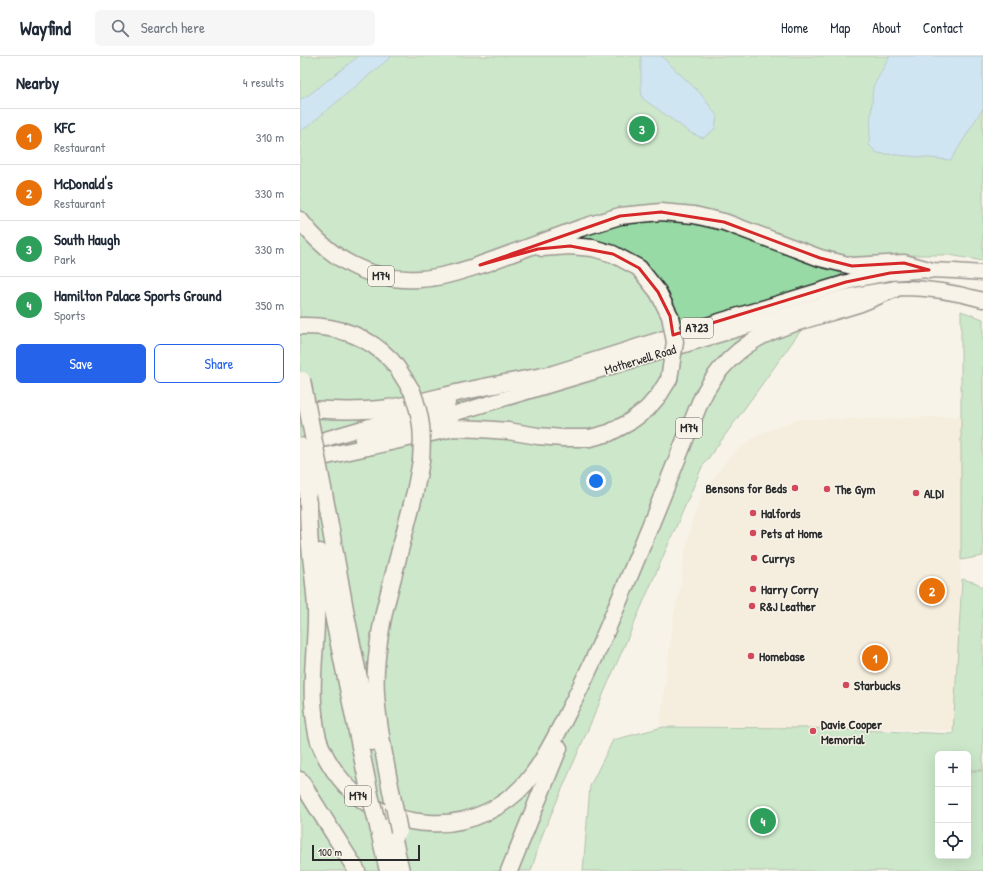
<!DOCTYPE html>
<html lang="en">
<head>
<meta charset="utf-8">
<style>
	:root { --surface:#fff; --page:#f6f6f7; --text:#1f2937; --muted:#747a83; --line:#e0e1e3; --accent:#2563eb }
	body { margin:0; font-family:"Patrick Hand",sans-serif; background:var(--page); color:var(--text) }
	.controls { position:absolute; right:12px; bottom:12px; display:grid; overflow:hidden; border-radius:6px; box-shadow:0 4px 16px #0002 }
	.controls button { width:36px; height:36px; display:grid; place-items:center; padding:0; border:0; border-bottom:1px solid var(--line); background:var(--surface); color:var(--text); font:20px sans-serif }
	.scale { position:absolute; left:12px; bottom:10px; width:108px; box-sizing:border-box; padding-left:4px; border:2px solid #2b2b2b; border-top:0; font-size:11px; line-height:14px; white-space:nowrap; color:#2b2b2b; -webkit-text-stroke:3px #f7f3e8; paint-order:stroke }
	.you { position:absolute; left:296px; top:425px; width:14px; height:14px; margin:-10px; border:3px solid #fff; border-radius:50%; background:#1a73e8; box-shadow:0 0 0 6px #1a73e833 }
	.badge { display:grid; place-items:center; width:26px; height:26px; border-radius:50%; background:var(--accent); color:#fff; font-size:13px; font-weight:700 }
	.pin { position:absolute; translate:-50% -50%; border:2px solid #fff; box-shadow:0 1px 4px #0006 }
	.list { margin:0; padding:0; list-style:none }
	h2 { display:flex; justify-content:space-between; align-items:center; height:52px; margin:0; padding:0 16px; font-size:17px }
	h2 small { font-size:13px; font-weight:400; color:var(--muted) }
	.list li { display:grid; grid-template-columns:26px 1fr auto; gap:12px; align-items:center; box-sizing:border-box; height:56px; padding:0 16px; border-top:1px solid var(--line) }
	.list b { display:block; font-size:15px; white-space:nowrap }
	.list p { margin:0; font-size:13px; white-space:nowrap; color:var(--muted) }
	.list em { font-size:13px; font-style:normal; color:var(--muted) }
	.actions { display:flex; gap:8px; padding:12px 16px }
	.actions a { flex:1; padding:9px 0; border:1px solid var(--accent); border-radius:6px; text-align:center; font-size:14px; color:var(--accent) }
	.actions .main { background:var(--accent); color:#fff }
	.icon { flex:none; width:22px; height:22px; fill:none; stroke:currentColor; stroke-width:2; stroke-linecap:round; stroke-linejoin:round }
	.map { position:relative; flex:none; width:683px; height:815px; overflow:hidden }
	header { display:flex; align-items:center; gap:24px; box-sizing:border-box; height:56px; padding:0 20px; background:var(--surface); border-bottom:1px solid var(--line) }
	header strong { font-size:19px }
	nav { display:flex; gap:22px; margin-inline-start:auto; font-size:14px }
	.search { width:280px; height:36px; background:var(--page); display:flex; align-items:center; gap:10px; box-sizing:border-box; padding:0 14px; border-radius:6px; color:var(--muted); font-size:15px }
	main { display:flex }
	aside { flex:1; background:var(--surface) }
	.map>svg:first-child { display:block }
</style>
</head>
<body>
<header>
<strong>Wayfind</strong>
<div class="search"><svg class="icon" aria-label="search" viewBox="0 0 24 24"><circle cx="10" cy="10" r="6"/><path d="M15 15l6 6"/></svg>Search here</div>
<nav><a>Home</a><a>Map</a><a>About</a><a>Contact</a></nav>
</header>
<main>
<aside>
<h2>Nearby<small>4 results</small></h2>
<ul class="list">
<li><span class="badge" style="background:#e8710a">1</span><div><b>KFC</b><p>Restaurant</p></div><em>310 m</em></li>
<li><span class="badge" style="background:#e8710a">2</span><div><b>McDonald's</b><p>Restaurant</p></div><em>330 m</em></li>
<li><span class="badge" style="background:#2e9e5b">3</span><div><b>South Haugh</b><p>Park</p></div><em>330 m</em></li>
<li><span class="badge" style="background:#2e9e5b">4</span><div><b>Hamilton Palace Sports Ground</b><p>Sports</p></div><em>350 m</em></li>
</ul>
<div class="actions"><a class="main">Save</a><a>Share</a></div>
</aside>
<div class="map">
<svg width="683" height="815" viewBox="0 0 683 815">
	<rect width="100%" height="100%" fill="#f7f3e8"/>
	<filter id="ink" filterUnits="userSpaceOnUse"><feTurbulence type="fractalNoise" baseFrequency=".025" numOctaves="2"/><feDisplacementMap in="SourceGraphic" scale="8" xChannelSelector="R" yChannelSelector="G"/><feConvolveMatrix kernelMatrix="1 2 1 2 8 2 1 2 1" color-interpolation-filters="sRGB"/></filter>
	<g filter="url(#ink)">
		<polygon fill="#f2e6d0" points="637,361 663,361 660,528 655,674 360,669 374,558 381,528 384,500 393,462 403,438 429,401 459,378 499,363 577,363"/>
		<g fill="#98daa5" stroke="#628268">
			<polygon points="0,0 683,0 683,205 649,199 614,199 554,201 402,411 243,777 231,815 0,815"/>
			<polygon points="661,255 683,263 683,500 661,504"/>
			<polygon points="662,523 677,527 683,532 683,714 668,714 668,698 638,698 638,800 668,800 668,715 683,715 683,815 283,815 290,730 313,684 363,671 512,672 653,678"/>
		</g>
		<g fill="#9fd6fe" stroke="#7192aa">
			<polygon points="59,0 92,0 8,70 0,75 0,44 10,38"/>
			<polygon points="341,0 361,0 401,38 417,60 415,73 403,82 391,77 342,42 341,30"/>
			<polygon points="590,0 683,0 683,52 651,104 577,97 569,89 573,31"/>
		</g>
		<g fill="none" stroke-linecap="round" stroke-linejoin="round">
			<g stroke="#2b2b2b" stroke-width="17">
				<g id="primary">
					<polyline points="237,322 380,277 554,224 590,217 629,214 654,215 683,217"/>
					<path d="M62,385l484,-144c19,-4 38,-8 58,-9 26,0 54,5 79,12"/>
					<polyline points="5,389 148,347"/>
				</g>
			</g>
			<g stroke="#2b2b2b" stroke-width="19">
				<g id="highway">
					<path d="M0,164c29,38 69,62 119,59 24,-1 48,-10 71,-17"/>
					<polyline points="242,192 270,190 293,192 313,198 339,212 358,236"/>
					<polyline points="180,209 281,172 320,160 361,156 394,159 424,166 520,202 552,210 604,207 629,214"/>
					<path d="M0,270c35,-1 66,8 91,34 8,9 14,20 21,31"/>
					<path d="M0,353c27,1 53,3 80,0 30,-3 60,-13 90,-19 26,-6 52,-10 78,-15"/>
					<polyline points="4,405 154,372 180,373 208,375 238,380 263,382 290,382 309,377 328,367 347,353 359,339 369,323"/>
					<path d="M8,437c0,13 0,25 1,37 1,27 6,53 7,79 1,31 -5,62 -3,93 1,12 2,25 5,36 2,8 6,15 9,21 22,39 58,62 102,64 40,3 80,-16 104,-49 12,-16 21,-34 30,-52 15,-29 29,-58 42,-88 33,-77 64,-154 95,-232 14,-31 40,-58 73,-71 26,-11 54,-17 82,-26 13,-4 26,-11 40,-16"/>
					<polyline points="28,458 46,559 72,686"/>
					<polyline points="20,496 70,739"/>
					<polyline points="0,724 57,815"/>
					<path d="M94,750c-7,-37 -16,-75 -18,-112 -2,-29 3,-58 9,-86l30,-116 6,-31"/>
					<polyline points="77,766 88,815"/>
					<polyline points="91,771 101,815"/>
					<polyline points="209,815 259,692"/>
				</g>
			</g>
			<use href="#primary" stroke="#f7f3e8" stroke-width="14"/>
			<use href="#highway" stroke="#f7f3e8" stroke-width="16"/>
			<g stroke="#2b2b2b" stroke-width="19" stroke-linecap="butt">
				<g id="highway-bridge">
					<polyline points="358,236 370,260 375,286 369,323"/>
					<polyline points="2,324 28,458"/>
					<path d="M112,335c10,27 11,42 9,70"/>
					<polyline points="0,390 8,437"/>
					<polyline points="70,739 77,766"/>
					<polyline points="94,750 99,775"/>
				</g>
			</g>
			<use href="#highway-bridge" stroke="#f7f3e8" stroke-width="16"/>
		</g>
	</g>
	<path d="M0 0H683V815H0ZM361,156l63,10 96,36 32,8 52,-3 25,7 -39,3 -44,9 -173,53 -3,-19 -12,-24 -19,-24 -26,-14 -43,-8 -32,3 -58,16 140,-49z" fill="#f7f3e8" fill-opacity=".55" fill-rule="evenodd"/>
	<path fill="none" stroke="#d62828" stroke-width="3" stroke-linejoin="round" d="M361,156l63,10 96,36 32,8 52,-3 25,7 -39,3 -44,9 -173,53 -3,-19 -12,-24 -19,-24 -26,-14 -43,-8 -32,3 -58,16 140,-49z"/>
	<g fill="#d1495b" stroke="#f7f3e8" stroke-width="1.5">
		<circle cx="495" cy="432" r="4"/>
		<circle cx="527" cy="433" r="4"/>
		<circle cx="616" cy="437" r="4"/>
		<circle cx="453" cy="457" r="4"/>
		<circle cx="453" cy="477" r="4"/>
		<circle cx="454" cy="502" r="4"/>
		<circle cx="453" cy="533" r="4"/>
		<circle cx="452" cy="550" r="4"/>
		<circle cx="451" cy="600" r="4"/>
		<circle cx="546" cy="629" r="4"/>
		<circle cx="513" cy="675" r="4"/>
	</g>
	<g text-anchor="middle" stroke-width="3" stroke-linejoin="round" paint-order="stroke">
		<g fill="#f7f3e8" stroke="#686764" stroke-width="1">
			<rect x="68" y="210" width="26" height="20" rx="3"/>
			<rect x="381" y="262" width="32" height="20" rx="3"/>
			<rect x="376" y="362" width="26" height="20" rx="3"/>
			<rect x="45" y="730" width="26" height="20" rx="3"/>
		</g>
		<g font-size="12" font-weight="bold" fill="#2b2b2b">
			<text x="81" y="224">M74</text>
			<text x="397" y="276">A723</text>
			<text x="389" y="376">M74</text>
			<text x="58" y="744">M74</text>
		</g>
		<g font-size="13" fill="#2b2b2b" stroke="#f7f3e8">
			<text transform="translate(340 303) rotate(-17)" y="5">Motherwell Road</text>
		</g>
		<g font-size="13" font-weight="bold" fill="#2b2b2b" stroke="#f7f3e8" text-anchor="start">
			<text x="487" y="437" text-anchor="end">Bensons for Beds</text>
			<text x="535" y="438">The Gym</text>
			<text x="624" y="442">ALDI</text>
			<text x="461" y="462">Halfords</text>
			<text x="461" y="482">Pets at Home</text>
			<text x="462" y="507">Currys</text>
			<text x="461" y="538">Harry Corry</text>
			<text x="460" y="555">R&amp;J Leather</text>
			<text x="459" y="605">Homebase</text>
			<text x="554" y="634">Starbucks</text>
			<text x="521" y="673">Davie Cooper<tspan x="521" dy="15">Memorial</tspan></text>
		</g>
	</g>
</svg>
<div class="controls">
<button>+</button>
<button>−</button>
<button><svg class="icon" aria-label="locate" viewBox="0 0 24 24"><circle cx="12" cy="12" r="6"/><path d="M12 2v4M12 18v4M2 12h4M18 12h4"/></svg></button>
</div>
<div class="scale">100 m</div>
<div class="you"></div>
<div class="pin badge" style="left:575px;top:602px;background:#e8710a">1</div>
<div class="pin badge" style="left:632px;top:535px;background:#e8710a">2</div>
<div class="pin badge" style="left:342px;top:73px;background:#2e9e5b">3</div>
<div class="pin badge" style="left:463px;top:765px;background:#2e9e5b">4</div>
</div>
</main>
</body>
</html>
